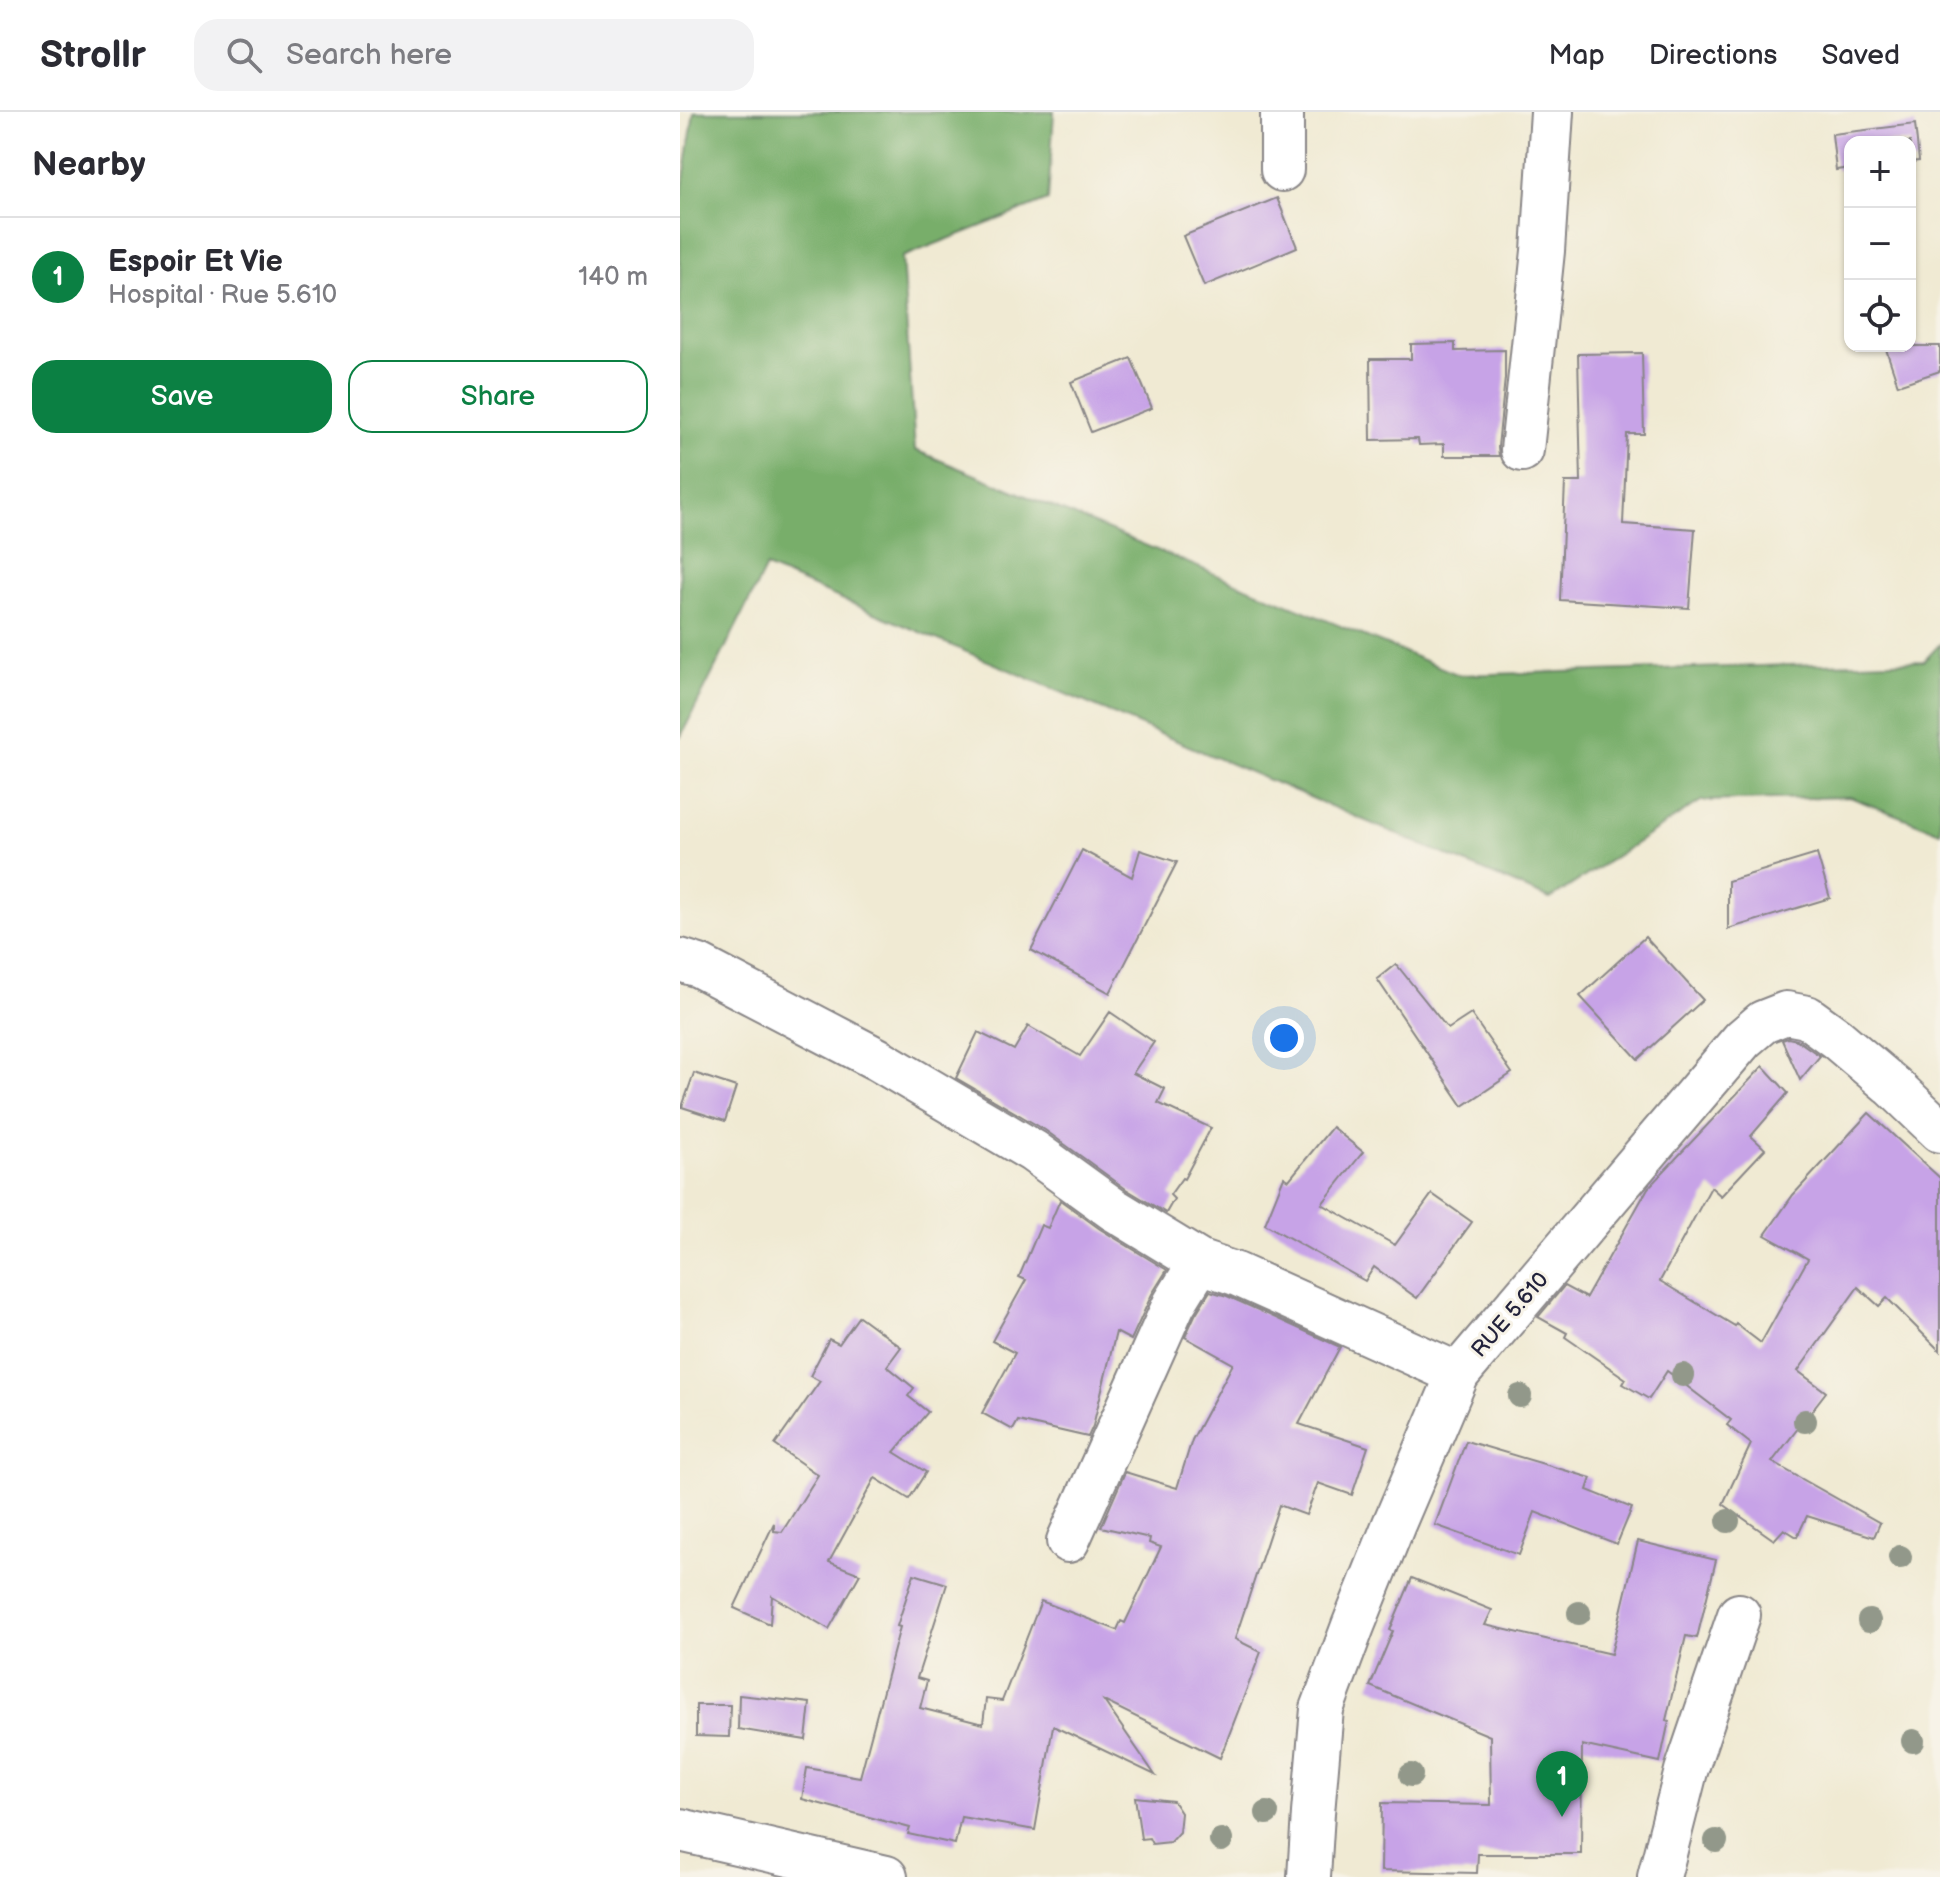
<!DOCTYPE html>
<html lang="en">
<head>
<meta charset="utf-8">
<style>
	:root { --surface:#fff; --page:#f2f2f3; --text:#2b2b33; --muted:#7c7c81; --line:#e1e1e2; --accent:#0b8043 }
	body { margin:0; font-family:"Balsamiq Sans",sans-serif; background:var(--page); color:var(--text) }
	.controls { position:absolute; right:24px; top:24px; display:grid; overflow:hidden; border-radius:16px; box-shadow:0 2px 6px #0004 }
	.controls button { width:72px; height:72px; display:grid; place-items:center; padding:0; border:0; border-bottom:2px solid var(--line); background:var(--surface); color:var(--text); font:40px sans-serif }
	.you { position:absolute; left:604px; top:926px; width:28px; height:28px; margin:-20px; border:6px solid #fff; border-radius:50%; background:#1a73e8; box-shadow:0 0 0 12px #1a73e833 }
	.badge { display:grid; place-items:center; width:52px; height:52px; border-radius:50%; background:var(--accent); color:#fff; font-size:26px; font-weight:700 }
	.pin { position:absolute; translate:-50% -66px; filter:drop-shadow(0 2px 4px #0008) }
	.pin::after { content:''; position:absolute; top:42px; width:28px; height:24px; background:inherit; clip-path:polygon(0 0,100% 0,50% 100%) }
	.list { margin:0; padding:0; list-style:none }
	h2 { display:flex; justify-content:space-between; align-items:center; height:104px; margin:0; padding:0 32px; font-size:34px }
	h2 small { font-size:26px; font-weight:400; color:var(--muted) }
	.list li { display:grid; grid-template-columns:52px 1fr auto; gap:24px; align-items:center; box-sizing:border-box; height:120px; padding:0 32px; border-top:2px solid var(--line) }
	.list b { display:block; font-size:30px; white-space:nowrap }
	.list p { margin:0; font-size:26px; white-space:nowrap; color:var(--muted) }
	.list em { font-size:26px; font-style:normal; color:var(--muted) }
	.actions { display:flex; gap:16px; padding:24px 32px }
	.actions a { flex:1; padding:18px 0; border:2px solid var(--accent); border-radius:24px; text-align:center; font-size:28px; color:var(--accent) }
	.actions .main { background:var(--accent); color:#fff }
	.icon { flex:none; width:44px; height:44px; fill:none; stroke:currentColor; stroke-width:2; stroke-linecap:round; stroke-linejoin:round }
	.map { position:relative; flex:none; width:1260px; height:1765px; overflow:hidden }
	header { display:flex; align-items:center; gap:48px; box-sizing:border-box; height:112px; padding:0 40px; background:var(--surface); border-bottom:2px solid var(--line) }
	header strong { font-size:38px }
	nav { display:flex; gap:44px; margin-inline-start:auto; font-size:28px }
	.search { width:560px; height:72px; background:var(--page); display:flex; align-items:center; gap:20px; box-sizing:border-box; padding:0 28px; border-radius:24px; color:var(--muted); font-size:30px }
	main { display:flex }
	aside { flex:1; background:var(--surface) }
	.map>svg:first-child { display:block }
</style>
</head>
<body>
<header>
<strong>Strollr</strong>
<div class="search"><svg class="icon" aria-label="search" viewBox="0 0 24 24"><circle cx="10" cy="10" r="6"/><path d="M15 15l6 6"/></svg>Search here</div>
<nav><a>Map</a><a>Directions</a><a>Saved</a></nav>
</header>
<main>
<aside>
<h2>Nearby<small></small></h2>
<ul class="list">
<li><span class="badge">1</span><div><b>Espoir Et Vie</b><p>Hospital · Rue 5.610</p></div><em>140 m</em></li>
</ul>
<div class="actions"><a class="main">Save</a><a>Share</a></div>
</aside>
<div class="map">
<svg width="1260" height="1765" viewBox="0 0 1260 1765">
	<rect width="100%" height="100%" fill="#f7f3e8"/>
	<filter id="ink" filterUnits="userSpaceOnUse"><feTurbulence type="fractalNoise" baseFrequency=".0125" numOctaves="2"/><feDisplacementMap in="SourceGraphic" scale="16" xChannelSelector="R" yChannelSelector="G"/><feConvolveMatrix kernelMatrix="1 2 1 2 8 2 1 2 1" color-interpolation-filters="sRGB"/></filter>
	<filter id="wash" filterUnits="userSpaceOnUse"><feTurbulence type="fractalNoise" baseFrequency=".006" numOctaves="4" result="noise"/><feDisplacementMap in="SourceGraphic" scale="32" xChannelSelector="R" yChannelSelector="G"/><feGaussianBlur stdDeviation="1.8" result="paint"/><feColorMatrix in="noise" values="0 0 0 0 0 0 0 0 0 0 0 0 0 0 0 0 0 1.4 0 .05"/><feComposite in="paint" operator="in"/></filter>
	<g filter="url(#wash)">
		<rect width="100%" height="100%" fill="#f0ead3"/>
		<polygon fill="#78ae6a" stroke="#4d6852" stroke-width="2" points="14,0 374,0 368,88 222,145 235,338 779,563 1244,549 1260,532 1260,720 1170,685 1021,689 870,787 86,455 0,626 0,93"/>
		<g id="blocks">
			<g fill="#c7a3e7">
				<polygon points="1235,12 1239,49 1230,50 1230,30 1170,30 1170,56 1156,58 1152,22"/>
				<polygon points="597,86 617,135 524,174 503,124"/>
				<polygon points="775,231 775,239 825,238 825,266 818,335 819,344 764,344 764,332 739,333 738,327 691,328 690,247 731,247 731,232"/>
				<polygon points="1205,234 1260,234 1260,259 1218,273"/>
				<polygon points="962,241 964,322 947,322 943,412 1015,417 1009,496 880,488 885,370 901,370 898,242"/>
				<polygon points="451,246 472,296 411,320 391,270"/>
				<polygon points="402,738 452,765 460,738 497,750 430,881 351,838"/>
				<polygon points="1137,742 1150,786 1048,817 1048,769"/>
				<polygon points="965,825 1023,888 958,947 900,884"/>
				<polygon points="716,852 768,917 791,902 832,961 783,994 697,867"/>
				<polygon points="430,900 474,930 453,961 485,977 478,991 531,1016 504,1067 502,1066 490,1083 494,1087 486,1101 446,1077 365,1018 276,966 298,920 334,938 348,914 400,944"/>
				<polygon points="1108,926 1117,928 1140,944 1120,968 1102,928"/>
				<polygon points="1083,954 1108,981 1071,1024 1085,1037 1041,1084 1031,1075 980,1169 1055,1214 1056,1212 1081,1231 1128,1147 1085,1123 1113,1083 1189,1001 1260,1066 1260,1239 1207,1186 1199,1194 1178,1175 1118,1259 1146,1280 1092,1350 1200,1411 1194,1425 1127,1404 1117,1425 1104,1417 1094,1428 1043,1392 1071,1332 1047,1313 1051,1308 987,1259 969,1287 943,1272 946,1267 885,1225 887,1221 858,1205 884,1174 906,1186 968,1076"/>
				<polygon points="14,961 56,975 45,1009 2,995"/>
				<polygon points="652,1015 683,1040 642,1092 715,1133 752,1082 792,1110 737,1186 694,1155 685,1169 585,1112 604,1065 609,1068"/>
				<polygon points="380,1088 420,1117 487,1158 472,1182 451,1228 436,1220 413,1314 408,1325 338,1309 333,1318 302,1301 335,1241 312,1229 346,1168 339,1165 361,1113 368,1116"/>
				<polygon points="530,1179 547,1184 660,1235 619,1312 688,1335 672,1383 638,1371 626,1403 599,1393 555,1527 581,1540 540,1646 424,1589 475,1663 373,1614 355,1718 281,1705 275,1732 228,1722 230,1716 122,1687 127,1656 180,1665 220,1515 217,1514 234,1462 267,1472 237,1566 247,1569 240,1596 303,1612 306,1587 322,1589 361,1489 437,1518 441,1509 445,1511 481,1435 469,1431 470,1426 421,1415 445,1360 497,1376 512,1328 553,1252 505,1225 515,1203"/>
				<polygon points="179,1204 221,1235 207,1254 234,1276 228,1284 248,1300 214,1340 246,1360 229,1387 195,1366 149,1450 180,1462 149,1517 92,1484 90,1512 54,1496 94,1411 94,1419 102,1420 138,1363 95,1333 140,1269 130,1264 149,1227 159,1232"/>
				<polygon points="786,1329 911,1366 907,1378 952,1396 937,1432 855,1400 839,1443 755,1413"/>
				<polygon points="958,1429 1036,1448 1017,1526 1006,1524 986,1608 989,1609 980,1650 902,1633 901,1742 798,1742 797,1761 701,1759 702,1691 811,1693 810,1624 690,1574 713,1519 710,1518 732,1466 812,1498 805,1513 931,1542"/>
				<polygon points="59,1583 130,1591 126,1628 58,1617"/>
				<polygon points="16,1593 50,1593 49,1625 16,1624"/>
				<polygon points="455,1685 493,1689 501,1701 499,1720 490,1730 472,1732 469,1726 461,1727"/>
			</g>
		</g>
	</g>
	<g filter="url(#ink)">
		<use href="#blocks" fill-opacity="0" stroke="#898687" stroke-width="2"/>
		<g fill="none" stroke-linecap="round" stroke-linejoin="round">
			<g stroke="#898687" stroke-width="46">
				<g id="street">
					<polyline points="602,0 602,58"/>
					<polyline points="842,338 863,139 872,0"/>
					<polyline points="0,848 19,854 197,947 353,1039 433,1097 520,1150 556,1162 778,1262"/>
					<polyline points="388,1429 494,1192 520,1150"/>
					<polyline points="0,1718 206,1765"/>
					<polyline points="629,1765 633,1701 642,1597 673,1514 714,1412 778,1262 1063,927 1083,910 1106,901 1127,905 1156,926 1214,975 1260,1019"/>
					<polyline points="979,1765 1006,1659 1059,1503"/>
				</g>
			</g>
			<use href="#street" stroke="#fff" stroke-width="42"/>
		</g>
		<g fill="#92988a">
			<circle cx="1003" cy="1263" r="12"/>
			<circle cx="840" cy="1284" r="12"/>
			<circle cx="1125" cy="1309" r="12"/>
			<circle cx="1048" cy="1409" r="12"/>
			<circle cx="1220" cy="1445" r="12"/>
			<circle cx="899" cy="1501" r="12"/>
			<circle cx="1189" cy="1509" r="12"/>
			<circle cx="1233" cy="1629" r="12"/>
			<circle cx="731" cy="1663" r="12"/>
			<circle cx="587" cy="1701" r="12"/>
			<circle cx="541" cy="1728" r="12"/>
			<circle cx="1036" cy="1729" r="12"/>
		</g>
	</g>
	<g text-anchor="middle" stroke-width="6" stroke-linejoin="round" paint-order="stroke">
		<g font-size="22" fill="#22223b" stroke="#f7f3e8">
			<text transform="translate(829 1202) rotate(-49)" y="8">RUE 5.610</text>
		</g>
	</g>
</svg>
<div class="controls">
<button>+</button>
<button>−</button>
<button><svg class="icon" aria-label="locate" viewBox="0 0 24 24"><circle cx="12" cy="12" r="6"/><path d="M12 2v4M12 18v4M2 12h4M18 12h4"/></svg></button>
</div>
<div class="you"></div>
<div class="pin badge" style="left:882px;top:1705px">1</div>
</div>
</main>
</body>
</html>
